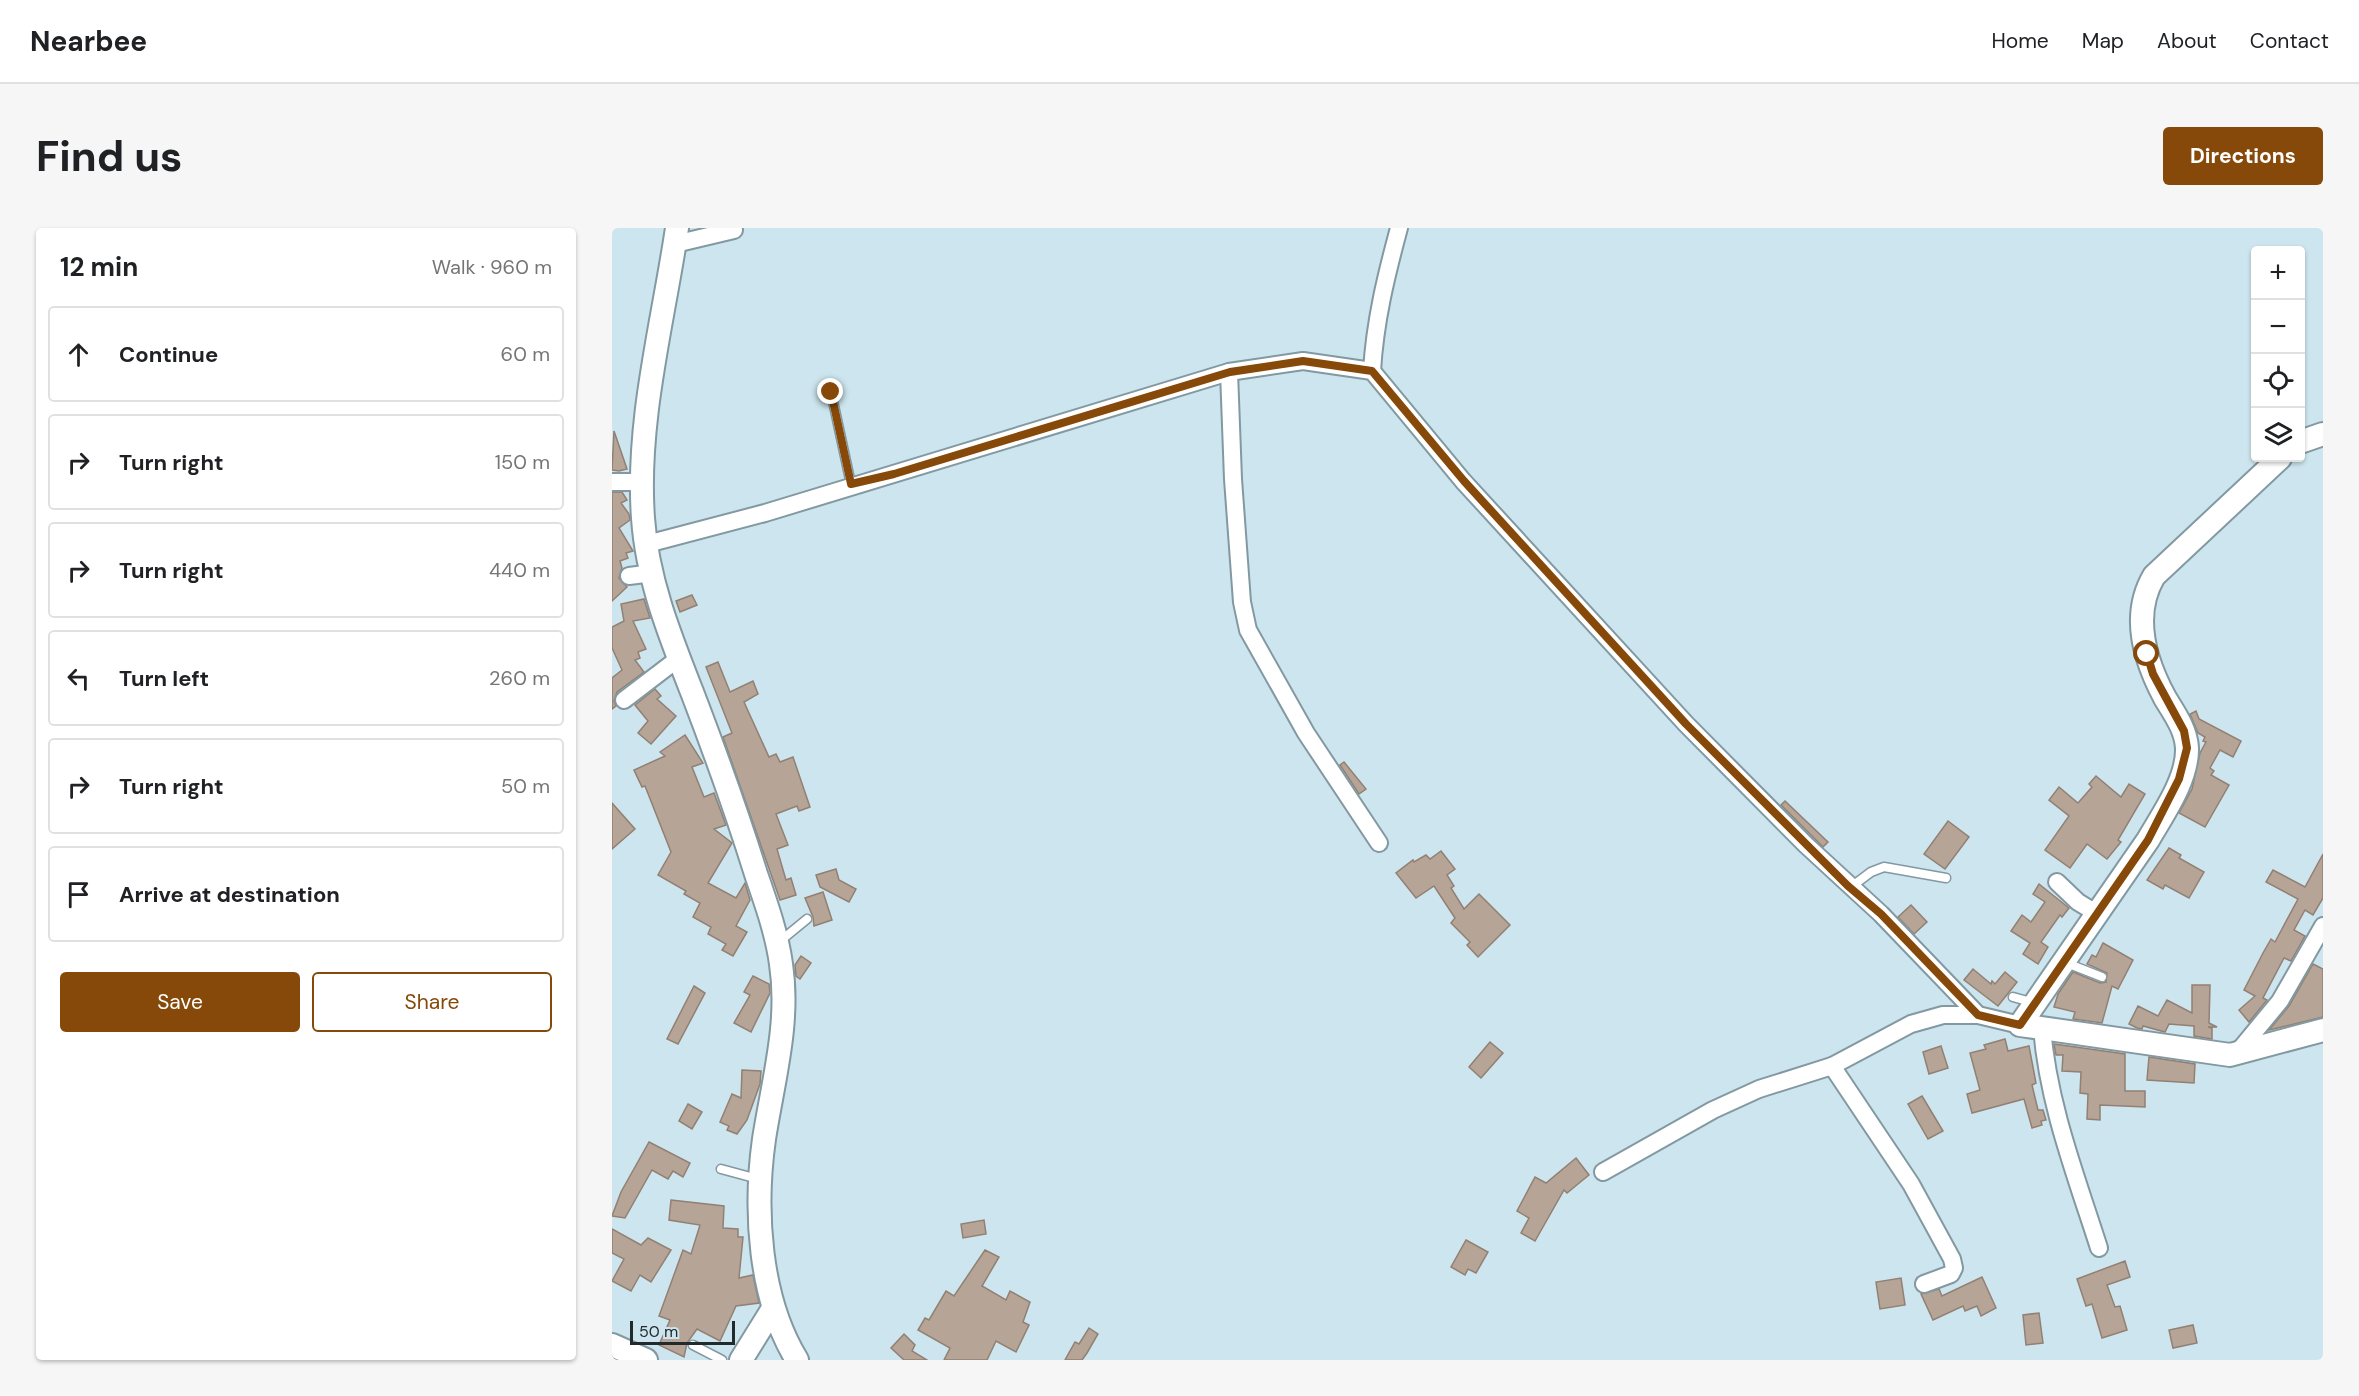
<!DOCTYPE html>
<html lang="en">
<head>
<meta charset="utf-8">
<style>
  :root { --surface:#fff; --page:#f6f6f6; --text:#202124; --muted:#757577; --line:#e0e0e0; --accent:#864909 }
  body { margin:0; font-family:"DM Sans",sans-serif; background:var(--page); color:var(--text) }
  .controls { position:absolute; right:18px; top:18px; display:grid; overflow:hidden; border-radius:6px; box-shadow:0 2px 4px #0004 }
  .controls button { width:54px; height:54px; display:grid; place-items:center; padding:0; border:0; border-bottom:2px solid var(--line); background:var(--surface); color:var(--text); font:30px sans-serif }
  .scale { position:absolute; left:18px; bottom:15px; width:105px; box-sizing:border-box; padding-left:6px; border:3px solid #212b2e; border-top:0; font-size:16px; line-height:21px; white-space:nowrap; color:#212b2e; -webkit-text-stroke:4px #cde5ee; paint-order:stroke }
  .stop { position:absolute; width:18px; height:18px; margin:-14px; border:4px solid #864909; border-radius:50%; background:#fff }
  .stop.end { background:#864909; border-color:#fff; box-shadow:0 2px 6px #0008 }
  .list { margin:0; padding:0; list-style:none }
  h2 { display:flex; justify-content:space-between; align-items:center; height:78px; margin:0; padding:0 24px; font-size:26px }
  h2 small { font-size:20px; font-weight:400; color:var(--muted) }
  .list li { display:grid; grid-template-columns:39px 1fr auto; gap:18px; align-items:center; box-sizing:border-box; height:96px; margin:0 12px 12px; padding:0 12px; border:2px solid var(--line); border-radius:6px }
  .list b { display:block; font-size:22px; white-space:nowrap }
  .list em { font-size:20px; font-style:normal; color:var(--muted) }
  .actions { display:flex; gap:12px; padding:18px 24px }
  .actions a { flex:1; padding:14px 0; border:2px solid var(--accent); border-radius:6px; text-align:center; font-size:21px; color:var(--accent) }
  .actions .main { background:var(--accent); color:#fff }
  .icon { flex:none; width:33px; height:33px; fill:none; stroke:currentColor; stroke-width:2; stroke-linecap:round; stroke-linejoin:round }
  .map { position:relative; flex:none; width:1711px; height:1132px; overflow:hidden; border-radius:6px }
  header { display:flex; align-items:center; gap:36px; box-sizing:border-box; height:84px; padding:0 30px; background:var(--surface); border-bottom:2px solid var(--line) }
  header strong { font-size:28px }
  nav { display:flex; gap:33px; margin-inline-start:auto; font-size:21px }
  .intro { display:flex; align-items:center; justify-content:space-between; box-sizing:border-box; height:144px; padding:0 36px }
  h1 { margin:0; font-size:42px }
  .button { padding:15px 27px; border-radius:6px; background:var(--accent); color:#fff; font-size:21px; font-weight:700 }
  main { display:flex; gap:36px; padding:0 36px }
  aside { flex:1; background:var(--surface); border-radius:6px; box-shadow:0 2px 4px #0004 }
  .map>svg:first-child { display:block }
  .building { fill:#b6a497; stroke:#918073; stroke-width:1.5 }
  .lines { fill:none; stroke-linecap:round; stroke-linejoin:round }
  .lane-casing { stroke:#8399a2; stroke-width:11 }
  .street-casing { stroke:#8399a2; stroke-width:20 }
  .secondary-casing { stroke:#8399a2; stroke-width:26 }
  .lane { stroke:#fff; stroke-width:8 }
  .street { stroke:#fff; stroke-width:16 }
  .secondary { stroke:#fff; stroke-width:22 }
  .route { stroke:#864909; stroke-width:8 }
</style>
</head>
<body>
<header>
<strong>Nearbee</strong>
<nav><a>Home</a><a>Map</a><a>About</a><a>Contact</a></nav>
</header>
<div class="intro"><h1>Find us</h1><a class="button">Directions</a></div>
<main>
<aside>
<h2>12 min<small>Walk · 960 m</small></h2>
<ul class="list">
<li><svg class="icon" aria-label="ahead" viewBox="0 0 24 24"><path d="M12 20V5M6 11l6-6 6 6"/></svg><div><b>Continue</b></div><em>60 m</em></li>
<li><svg class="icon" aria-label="right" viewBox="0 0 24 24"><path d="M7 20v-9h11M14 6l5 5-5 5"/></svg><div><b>Turn right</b></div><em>150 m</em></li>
<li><svg class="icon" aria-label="right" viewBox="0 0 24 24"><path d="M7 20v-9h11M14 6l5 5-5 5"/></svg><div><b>Turn right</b></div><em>440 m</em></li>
<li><svg class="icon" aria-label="left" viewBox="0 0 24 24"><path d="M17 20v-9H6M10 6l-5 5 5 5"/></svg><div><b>Turn left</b></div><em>260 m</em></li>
<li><svg class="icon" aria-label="right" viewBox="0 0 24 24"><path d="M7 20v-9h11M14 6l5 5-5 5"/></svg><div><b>Turn right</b></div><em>50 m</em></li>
<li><svg class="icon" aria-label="arrive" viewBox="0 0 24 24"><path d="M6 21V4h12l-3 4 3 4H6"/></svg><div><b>Arrive at destination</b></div></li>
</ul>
<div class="actions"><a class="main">Save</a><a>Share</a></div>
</aside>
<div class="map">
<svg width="1711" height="1132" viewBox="0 0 1711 1132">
  <rect width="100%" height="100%" fill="#cde5ee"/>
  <g class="building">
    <polygon points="2,203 15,241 7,243 0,242"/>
    <polygon points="0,264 10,264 15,272 9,275 17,286 18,292 7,300 21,323 14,325 16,330 8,333 10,340 7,350 15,359 0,373"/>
    <polygon points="80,367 85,377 68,384 64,373"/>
    <polygon points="32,371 38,390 21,393 34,421 26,424 28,430 23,432 32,444 5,464 2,473 4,478 0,481 0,450 10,442 0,420 0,399 12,393 9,376"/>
    <polygon points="106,434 118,464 141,453 146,466 132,474 157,529 164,526 168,534 181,529 198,579 187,583 185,578 164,586 176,617 165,621 174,652 179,650 184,667 168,672 111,509 120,505 94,439"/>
    <polygon points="43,461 49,468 45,471 64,488 39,516 26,505 36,493 23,477"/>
    <polygon points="1584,483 1587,491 1629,513 1621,529 1608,522 1598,540 1602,543 1599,547 1617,557 1593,599 1567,585 1580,561 1588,525 1594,514 1591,513 1593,509 1586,505 1578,486"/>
    <polygon points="73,507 91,535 80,539 92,569 102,565 114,597 102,601 120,615 96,655 124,670 133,655 138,672 124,698 135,704 121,728 110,722 114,716 96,706 99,699 81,689 88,675 72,666 74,663 46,647 59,624 33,558 30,559 22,542 53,528 48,524"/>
    <polygon points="732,534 754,561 747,566 728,537"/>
    <polygon points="1484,548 1509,569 1517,556 1533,566 1506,612 1509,614 1495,631 1475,616 1458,640 1433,622 1457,588 1437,572 1447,559 1466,575 1480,559 1477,556"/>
    <polygon points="1173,573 1216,614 1211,619 1169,577"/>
    <polygon points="0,575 23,601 0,621"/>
    <polygon points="1336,593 1357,609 1333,641 1312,626"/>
    <polygon points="1557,620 1569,627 1567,630 1592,644 1577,670 1553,657 1551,661 1535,652"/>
    <polygon points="829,623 843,641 835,647 842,658 839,660 852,681 867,666 898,697 866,729 855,717 858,714 839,695 843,690 822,658 804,670 784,645 801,632 802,634 814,627 818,631"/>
    <polygon points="1711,626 1711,670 1701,687 1693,682 1682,702 1693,708 1679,733 1672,730 1651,770 1655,772 1637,794 1627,782 1643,768 1632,762 1651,725 1659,711 1663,714 1686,671 1654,654 1661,642 1693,659"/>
    <polygon points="224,641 227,652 244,661 237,674 208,659 204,647"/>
    <polygon points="1427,656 1457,680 1450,689 1448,687 1429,714 1436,719 1426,736 1411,726 1418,715 1399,703 1410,687 1419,694 1433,674 1421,666"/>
    <polygon points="211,664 220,692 202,698 201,689 193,670"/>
    <polygon points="1299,677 1315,694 1302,706 1286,689"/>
    <polygon points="1491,715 1521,732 1506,761 1500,758 1490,795 1461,791 1463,784 1442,779 1446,766 1461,744 1488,755 1494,754 1495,745 1475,736 1480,727 1484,729"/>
    <polygon points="189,728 199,735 188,751 184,748 183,737"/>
    <polygon points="1701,736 1711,741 1711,789 1657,802 1677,778"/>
    <polygon points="1361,741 1379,756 1380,753 1383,756 1393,744 1405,754 1386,778 1352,752"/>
    <polygon points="141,748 157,756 158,765 139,804 122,795 138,767 132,764"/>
    <polygon points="1580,757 1598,757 1597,795 1605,799 1596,799 1600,800 1600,811 1582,808 1582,798 1557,796 1553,804 1531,798 1530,801 1525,800 1517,796 1526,778 1546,788 1555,772 1580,785"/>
    <polygon points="82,758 93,765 66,816 55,811"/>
    <polygon points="1393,811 1396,823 1417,818 1424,855 1420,857 1426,882 1431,882 1434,892 1429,893 1430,897 1420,900 1412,871 1360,885 1355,866 1368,862 1358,825 1374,821 1372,817"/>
    <polygon points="878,814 891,825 869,850 857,839"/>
    <polygon points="1442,816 1513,826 1513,863 1533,863 1533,879 1488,877 1488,892 1475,891 1476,866 1468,865 1469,844 1450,843 1451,827 1444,827"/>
    <polygon points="1329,818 1336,840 1317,846 1311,824"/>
    <polygon points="1537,829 1583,836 1582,855 1535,852"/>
    <polygon points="130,842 149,843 148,856 135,892 125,906 115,902 117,898 108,894 120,866 129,870"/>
    <polygon points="1310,868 1331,903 1316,911 1296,876"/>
    <polygon points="76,876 90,884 80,901 67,893"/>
    <polygon points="37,914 78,935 71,949 61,943 56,951 40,942 13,990 0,988 9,964"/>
    <polygon points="964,930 977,947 955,965 952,962 923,1013 909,1005 917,990 905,983 923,949 934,955"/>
    <polygon points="59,972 112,978 111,1000 126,1001 126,1009 131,1009 127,1050 141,1047 147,1075 124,1078 108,1113 85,1101 75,1115 72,1129 47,1117 58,1092 47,1088 71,1022 79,1026 88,997 57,992"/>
    <polygon points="372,992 374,1006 351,1010 349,996"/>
    <polygon points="0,1001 29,1017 36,1010 59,1022 39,1054 28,1047 19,1063 0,1053 12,1031 0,1025"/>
    <polygon points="854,1012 876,1024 864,1045 856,1041 853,1047 839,1039"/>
    <polygon points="373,1022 387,1029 370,1058 394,1072 398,1063 418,1074 411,1094 417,1097 404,1124 384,1113 375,1132 332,1132 338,1120 306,1102 313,1090 317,1092 334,1063 342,1068"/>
    <polygon points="1513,1033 1518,1049 1495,1057 1503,1079 1508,1078 1515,1102 1490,1110 1480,1076 1474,1078 1465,1051"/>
    <polygon points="1370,1049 1384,1080 1369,1088 1365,1078 1353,1083 1351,1078 1321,1092 1309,1066 1327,1061 1330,1068"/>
    <polygon points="1289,1050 1293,1077 1268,1081 1264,1054"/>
    <polygon points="1427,1085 1431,1115 1414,1117 1411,1087"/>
    <polygon points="1581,1097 1585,1115 1561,1120 1557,1102"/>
    <polygon points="477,1100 486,1106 475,1125 470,1132 453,1132 463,1114 467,1116"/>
    <polygon points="292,1106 303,1117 300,1123 315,1132 292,1132 279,1120"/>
  </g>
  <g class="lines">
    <g class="lane-casing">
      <g id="lane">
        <polyline points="219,164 239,256"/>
        <polyline points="1239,659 1259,644 1272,639 1334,650"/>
        <polyline points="167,714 195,691"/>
        <polyline points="1452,734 1490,749"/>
        <polyline points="1401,769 1422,775"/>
        <polyline points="109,941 146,951"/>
        <polyline points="81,1117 110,1132"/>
      </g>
    </g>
    <g class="street-casing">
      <g id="street">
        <polyline points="63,16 122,2"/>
        <path d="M 760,143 C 763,93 774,48 787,0"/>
        <polyline points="617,144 621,251 630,374 636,402 694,505 767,615"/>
        <polyline points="0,254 31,254"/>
        <polyline points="35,316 153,285 617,144 691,133 760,143 851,253 1074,496 1194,617 1269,686 1366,787 1408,797"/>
        <polyline points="17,348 41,345"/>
        <polyline points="12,472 67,430"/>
        <polyline points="1445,654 1466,674 1484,685"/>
        <path d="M 1430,800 C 1436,876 1464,948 1487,1020"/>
        <polyline points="1625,825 1668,773 1711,698"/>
        <polyline points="1220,838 1299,956 1340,1031 1342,1040 1339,1046 1312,1056"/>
        <polyline points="991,944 1101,882 1147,861 1220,838 1299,796 1331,787 1366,787"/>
      </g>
    </g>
    <g class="secondary-casing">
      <g id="secondary">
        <path d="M 65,0 C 51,95 24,193 31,290 C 35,351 58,408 80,464 C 103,524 125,585 144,646 C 154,675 165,706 169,736 C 178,795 161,853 152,911 C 142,982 147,1070 185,1132"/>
        <polyline points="1688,214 1711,206"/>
        <path d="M 1668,230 L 1542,348 C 1519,387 1533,433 1553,470 C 1562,485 1574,501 1575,520 C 1576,551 1551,586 1536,612 L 1408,797 L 1618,827 L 1711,802"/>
        <polyline points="0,1117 34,1132"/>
        <polyline points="129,1132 160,1082"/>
      </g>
    </g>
    <use href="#lane" class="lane"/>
    <use href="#street" class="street"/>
    <use href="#secondary" class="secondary"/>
  </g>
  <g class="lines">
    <polyline class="route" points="219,164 239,256 282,246 618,144 691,133 760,143 852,253 1074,496 1236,658 1269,686 1366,787 1408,797 1536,612 1567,551 1575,520 1572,503 1541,446 1535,426"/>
  </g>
</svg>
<div class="controls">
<button>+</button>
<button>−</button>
<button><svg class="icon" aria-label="locate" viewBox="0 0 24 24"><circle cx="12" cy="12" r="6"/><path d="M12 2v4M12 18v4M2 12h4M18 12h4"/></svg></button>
<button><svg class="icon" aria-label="layers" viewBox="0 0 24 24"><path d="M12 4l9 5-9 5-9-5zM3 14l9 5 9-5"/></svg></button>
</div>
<div class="scale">50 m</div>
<div class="stop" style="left:1535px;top:426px"></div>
<div class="stop end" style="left:219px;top:164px"></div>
</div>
</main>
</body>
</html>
